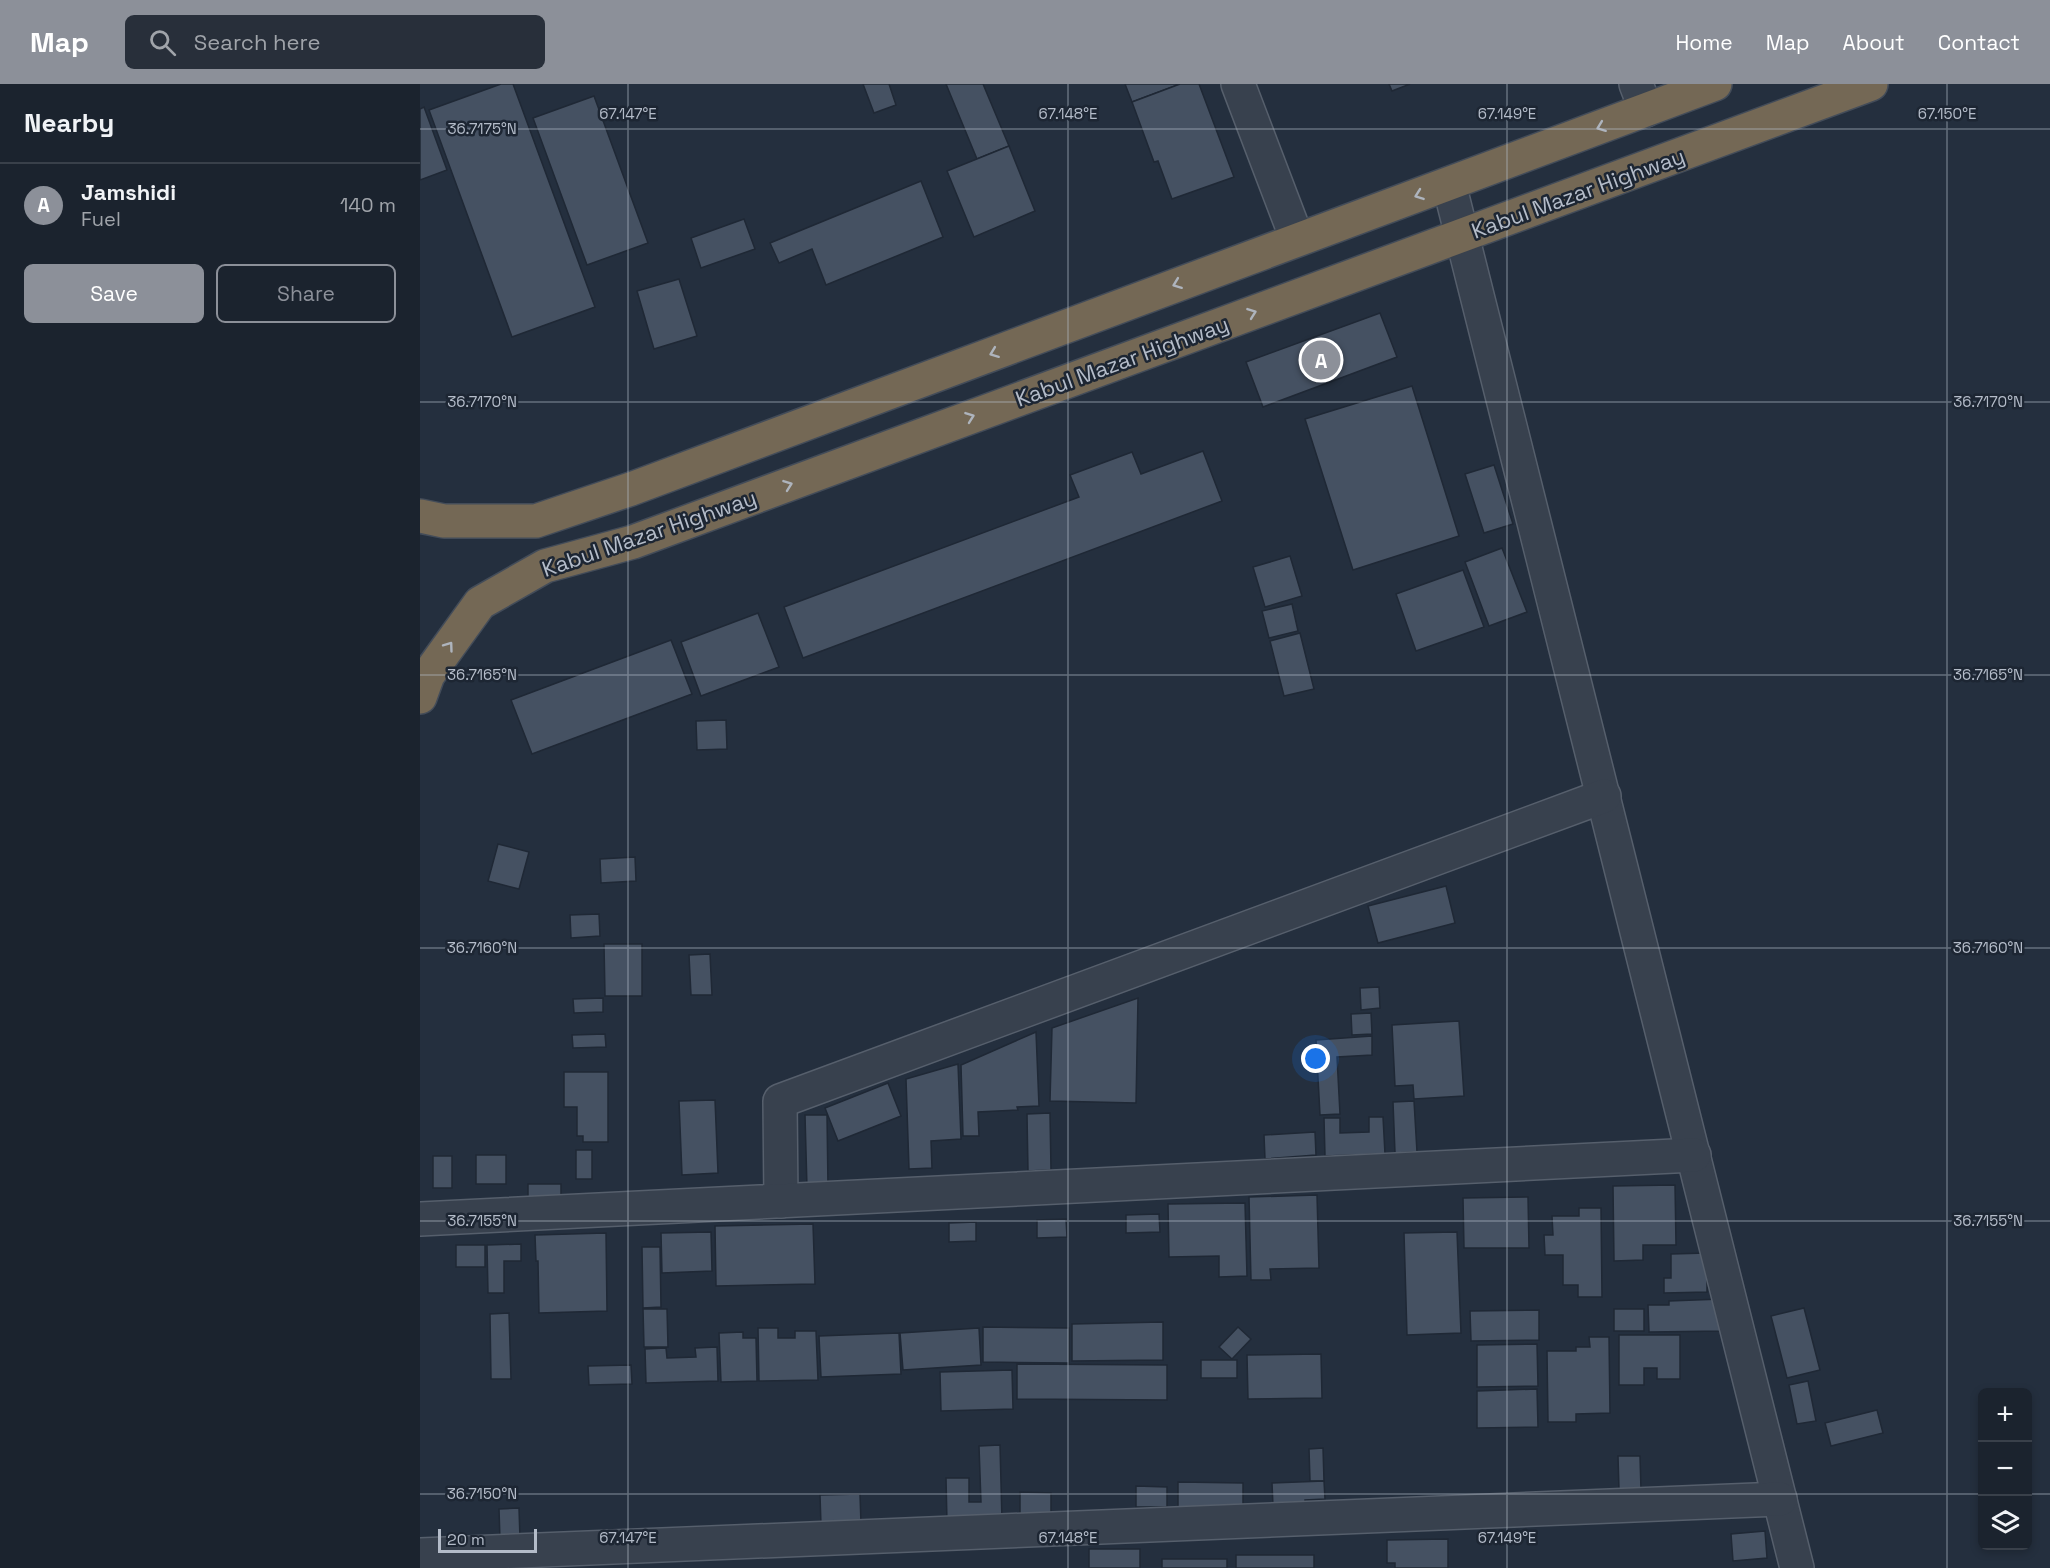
<!DOCTYPE html>
<html lang="en">
<head>
<meta charset="utf-8">
<style>
  :root { --surface:#1b232e; --page:#282f3a; --text:#f1f3f6; --muted:#a0a4aa; --line:#39404a; --accent:#8c9099 }
  body { margin:0; font-family:"Space Grotesk",sans-serif; background:var(--page); color:var(--text) }
  .controls { position:absolute; right:18px; bottom:18px; display:grid; overflow:hidden; border-radius:9px; box-shadow:0 3px 9px #0003 }
  .controls button { width:54px; height:54px; display:grid; place-items:center; padding:0; border:0; border-bottom:2px solid var(--line); background:var(--surface); color:var(--text); font:30px sans-serif }
  .scale { position:absolute; left:18px; bottom:15px; width:99px; box-sizing:border-box; padding-left:6px; border:3px solid #b4bcc9; border-top:0; font-size:16px; line-height:21px; white-space:nowrap; color:#b4bcc9; -webkit-text-stroke:4px #1d2633; paint-order:stroke }
  .you { position:absolute; left:896px; top:975px; width:21px; height:21px; margin:-15px; border:4px solid #fff; border-radius:50%; background:#1a73e8; box-shadow:0 0 0 9px #1a73e833 }
  .badge { display:grid; place-items:center; width:39px; height:39px; border-radius:50%; background:var(--accent); color:#fff; font-size:20px; font-weight:700 }
  .pin { position:absolute; translate:-50% -50%; border:3px solid #fff; box-shadow:0 2px 6px #0006 }
  .list { margin:0; padding:0; list-style:none }
  h2 { display:flex; justify-content:space-between; align-items:center; height:78px; margin:0; padding:0 24px; font-size:26px }
  h2 small { font-size:20px; font-weight:400; color:var(--muted) }
  .list li { display:grid; grid-template-columns:39px 1fr auto; gap:18px; align-items:center; box-sizing:border-box; height:84px; padding:0 24px; border-top:2px solid var(--line) }
  .list b { display:block; font-size:22px; white-space:nowrap }
  .list p { margin:0; font-size:20px; white-space:nowrap; color:var(--muted) }
  .list em { font-size:20px; font-style:normal; color:var(--muted) }
  .actions { display:flex; gap:12px; padding:18px 24px }
  .actions a { flex:1; padding:14px 0; border:2px solid var(--accent); border-radius:9px; text-align:center; font-size:21px; color:var(--accent) }
  .actions .main { background:var(--accent); color:#fff }
  .icon { flex:none; width:33px; height:33px; fill:none; stroke:currentColor; stroke-width:2; stroke-linecap:round; stroke-linejoin:round }
  .map { position:relative; flex:none; width:1630px; height:1484px; overflow:hidden }
  header { display:flex; align-items:center; gap:36px; box-sizing:border-box; height:84px; padding:0 30px; background:var(--accent); color:#fff }
  header strong { font-size:28px }
  nav { display:flex; gap:33px; margin-inline-start:auto; font-size:21px }
  .search { width:420px; height:54px; background:var(--page); display:flex; align-items:center; gap:15px; box-sizing:border-box; padding:0 21px; border-radius:9px; color:var(--muted); font-size:22px }
  main { display:flex }
  aside { flex:1; background:var(--surface) }
  .map>svg:first-child { display:block }
  .building { fill:#455162; stroke:#1f2835; stroke-width:1.5 }
  .lines { fill:none; stroke-linecap:round; stroke-linejoin:round }
  .minor-casing { stroke:#565f6c; stroke-width:36 }
  .highway-casing { stroke:#434c59; stroke-width:36 }
  .minor { stroke:#38414e; stroke-width:33 }
  .highway { stroke:#746855; stroke-width:33 }
  .oneway { stroke:#aeb4bd }
  .ticks { fill:none; stroke:#b4bcc9; stroke-width:1.5; stroke-opacity:0.45 }
  .labels { text-anchor:middle; dominant-baseline:central; stroke-width:5; stroke-linejoin:round; paint-order:stroke }
  .street-label { font-size:22px; fill:#b4bcc9; stroke:#1d2633 }
  .ticks-label { font-size:15px; text-anchor:middle; fill:#b4bcc9; stroke:#1d2633; stroke-width:5; stroke-linejoin:round; paint-order:stroke }
</style>
</head>
<body>
<header>
<strong>Map</strong>
<div class="search"><svg class="icon" aria-label="search" viewBox="0 0 24 24"><circle cx="10" cy="10" r="6"/><path d="M15 15l6 6"/></svg>Search here</div>
<nav><a>Home</a><a>Map</a><a>About</a><a>Contact</a></nav>
</header>
<main>
<aside>
<h2>Nearby<small></small></h2>
<ul class="list">
<li><span class="badge">A</span><div><b>Jamshidi</b><p>Fuel</p></div><em>140 m</em></li>
</ul>
<div class="actions"><a class="main">Save</a><a>Share</a></div>
</aside>
<div class="map">
<svg width="1630" height="1484" viewBox="0 0 1630 1484">
  <rect width="100%" height="100%" fill="#242f3e"/>
  <g class="building">
    <polygon points="81,0 93,0 175,223 92,253 9,26"/>
    <polygon points="443,0 469,0 476,21 454,29"/>
    <polygon points="526,0 563,0 589,62 557,75"/>
    <polygon points="705,0 760,0 712,18"/>
    <polygon points="760,0 779,0 814,93 752,115 738,77 734,78 712,18"/>
    <polygon points="969,0 990,0 972,7"/>
    <polygon points="174,12 228,159 167,181 113,34"/>
    <polygon points="4,23 27,86 0,96 0,25"/>
    <polygon points="589,62 615,127 554,153 527,87"/>
    <polygon points="501,97 523,153 406,201 392,165 359,179 350,159"/>
    <polygon points="324,135 335,165 281,184 271,154"/>
    <polygon points="259,195 277,252 234,265 217,207"/>
    <polygon points="960,229 977,273 843,323 826,278"/>
    <polygon points="992,302 1039,452 933,486 885,335"/>
    <polygon points="783,367 802,417 383,574 364,523 659,413 650,391 712,368 721,390"/>
    <polygon points="1074,381 1093,440 1064,449 1045,390"/>
    <polygon points="1082,464 1107,528 1069,542 1045,478"/>
    <polygon points="870,472 882,512 845,523 833,483"/>
    <polygon points="1043,486 1064,543 996,567 976,510"/>
    <polygon points="872,520 878,547 849,554 842,527"/>
    <polygon points="338,529 359,583 281,612 261,558"/>
    <polygon points="880,549 894,605 864,612 850,557"/>
    <polygon points="251,556 272,610 112,670 91,616"/>
    <polygon points="306,636 307,665 277,666 276,637"/>
    <polygon points="78,760 109,768 99,805 68,797"/>
    <polygon points="215,773 216,797 181,799 180,775"/>
    <polygon points="1026,802 1035,839 958,859 948,822"/>
    <polygon points="179,830 180,852 151,854 150,831"/>
    <polygon points="184,860 222,860 222,912 185,912"/>
    <polygon points="290,870 292,911 271,911 269,871"/>
    <polygon points="959,903 960,924 941,926 940,904"/>
    <polygon points="183,914 183,928 154,929 153,915"/>
    <polygon points="718,914 716,1019 630,1017 632,944"/>
    <polygon points="951,929 952,950 932,951 931,930"/>
    <polygon points="1039,937 1044,1012 994,1015 993,1001 975,1002 972,941"/>
    <polygon points="616,948 619,1022 597,1023 598,1026 558,1028 559,1052 543,1052 541,981"/>
    <polygon points="185,950 186,963 153,964 152,951"/>
    <polygon points="952,952 952,971 917,973 920,1030 900,1031 896,956"/>
    <polygon points="538,980 541,1055 511,1057 512,1084 489,1085 486,995"/>
    <polygon points="144,988 188,988 188,1058 163,1058 163,1052 157,1052 157,1023 144,1023"/>
    <polygon points="468,999 481,1032 418,1057 405,1024"/>
    <polygon points="295,1016 298,1089 262,1091 259,1017"/>
    <polygon points="994,1017 997,1068 975,1069 973,1018"/>
    <polygon points="630,1029 631,1086 608,1087 607,1030"/>
    <polygon points="385,1031 407,1031 408,1103 387,1104"/>
    <polygon points="949,1033 963,1033 965,1070 905,1072 904,1034 920,1034 920,1049 949,1048"/>
    <polygon points="895,1048 896,1071 845,1075 844,1051"/>
    <rect x="156" y="1066" width="16" height="29"/>
    <rect x="56" y="1071" width="30" height="29"/>
    <rect x="13" y="1072" width="19" height="32"/>
    <rect x="108" y="1100" width="33" height="15"/>
    <polygon points="1255,1101 1256,1161 1223,1161 1223,1176 1194,1177 1193,1102"/>
    <polygon points="897,1111 899,1184 850,1185 851,1196 831,1196 829,1113"/>
    <polygon points="1108,1113 1109,1164 1044,1164 1043,1114"/>
    <polygon points="825,1119 827,1192 799,1193 799,1172 749,1173 748,1120"/>
    <polygon points="1159,1124 1181,1124 1182,1213 1158,1213 1158,1201 1143,1201 1143,1171 1125,1171 1124,1151 1133,1151 1132,1132 1159,1132"/>
    <polygon points="739,1130 740,1148 706,1149 706,1131"/>
    <polygon points="646,1135 647,1153 617,1154 617,1136"/>
    <polygon points="556,1138 556,1157 529,1158 529,1139"/>
    <polygon points="393,1140 395,1200 296,1202 295,1142"/>
    <polygon points="291,1148 292,1187 242,1189 241,1149"/>
    <polygon points="1037,1148 1041,1249 987,1251 984,1149"/>
    <polygon points="186,1149 187,1227 119,1229 118,1177 116,1177 115,1151"/>
    <polygon points="101,1160 101,1177 84,1177 84,1209 68,1209 67,1161"/>
    <rect x="36" y="1161" width="29" height="22"/>
    <polygon points="222,1163 240,1163 241,1223 223,1224"/>
    <polygon points="1287,1169 1287,1208 1244,1209 1244,1194 1251,1194 1251,1170"/>
    <polygon points="1302,1215 1303,1247 1229,1248 1228,1221 1249,1221 1249,1217"/>
    <polygon points="1384,1224 1400,1286 1367,1294 1351,1232"/>
    <polygon points="223,1225 247,1225 248,1263 224,1263"/>
    <rect x="1194" y="1225" width="30" height="22"/>
    <polygon points="1119,1226 1119,1256 1051,1257 1050,1227"/>
    <polygon points="89,1229 91,1295 71,1295 70,1230"/>
    <polygon points="743,1238 743,1276 652,1277 652,1240"/>
    <polygon points="563,1243 649,1244 649,1279 563,1278"/>
    <polygon points="818,1243 831,1255 812,1275 799,1263"/>
    <polygon points="338,1244 358,1244 358,1254 375,1254 375,1247 396,1247 398,1296 339,1297"/>
    <polygon points="559,1244 561,1281 483,1286 480,1249"/>
    <polygon points="323,1248 323,1254 336,1254 337,1297 301,1298 299,1249"/>
    <polygon points="479,1249 481,1290 401,1293 399,1252"/>
    <polygon points="1199,1251 1260,1251 1260,1295 1237,1295 1237,1284 1224,1284 1224,1301 1199,1301"/>
    <polygon points="1169,1253 1189,1253 1190,1329 1156,1330 1156,1338 1128,1338 1127,1267 1156,1267 1156,1263 1170,1263"/>
    <polygon points="1117,1260 1118,1302 1057,1303 1057,1261"/>
    <polygon points="297,1263 298,1297 226,1299 225,1265 246,1264 247,1274 276,1273 275,1264"/>
    <polygon points="901,1270 902,1314 828,1315 827,1271"/>
    <rect x="781" y="1276" width="36" height="18"/>
    <polygon points="597,1280 747,1281 747,1316 597,1315"/>
    <polygon points="211,1281 212,1300 169,1301 168,1282"/>
    <polygon points="592,1286 593,1325 521,1327 520,1288"/>
    <polygon points="1388,1297 1396,1337 1377,1340 1369,1301"/>
    <polygon points="1117,1305 1118,1343 1057,1344 1057,1307"/>
    <polygon points="1457,1326 1463,1349 1411,1362 1405,1339"/>
    <polygon points="580,1361 582,1437 527,1439 526,1394 549,1394 549,1418 561,1418 559,1362"/>
    <polygon points="903,1364 904,1397 890,1397 889,1365"/>
    <polygon points="1198,1372 1220,1372 1221,1406 1199,1406"/>
    <polygon points="904,1397 905,1415 885,1416 885,1421 853,1422 852,1399"/>
    <polygon points="758,1398 823,1399 823,1426 758,1426"/>
    <polygon points="716,1402 747,1403 747,1423 716,1423"/>
    <polygon points="600,1408 631,1409 631,1430 600,1430"/>
    <polygon points="440,1410 441,1440 401,1441 400,1411"/>
    <polygon points="99,1424 100,1455 80,1456 79,1425"/>
    <polygon points="1345,1447 1347,1474 1313,1477 1311,1450"/>
    <polygon points="1028,1455 1028,1484 975,1484 975,1479 967,1479 967,1456"/>
    <rect x="669" y="1465" width="51" height="19"/>
    <rect x="816" y="1471" width="78" height="13"/>
    <rect x="742" y="1475" width="65" height="9"/>
  </g>
  <g class="lines">
    <g class="minor-casing">
      <g id="minor">
        <polyline points="818,0 877,155"/>
        <polyline points="1216,0 1226,26"/>
        <polyline points="1029,100 1377,1484"/>
        <polyline points="361,1117 360,1017 1184,712"/>
        <polyline points="0,1135 1274,1071"/>
        <polyline points="0,1471 1360,1415"/>
      </g>
    </g>
    <g class="highway-casing">
      <g id="highway">
        <polyline points="0,432 24,437 116,437 211,405 1295,0"/>
        <polyline points="0,613 8,591 60,519 125,482 213,458 1451,0"/>
      </g>
    </g>
    <use href="#minor" class="minor"/>
    <use href="#highway" class="highway"/>
  </g>
  <defs><path id="oneway-chevron" d="M-2-3.5L2.5 0L-2 3.5" fill="none" stroke-width="1.6" stroke-linecap="round" stroke-linejoin="round" transform="scale(1.5)"/></defs>
  <g class="oneway">
    <use href="#oneway-chevron" transform="translate(1181 43) rotate(159)"/>
    <use href="#oneway-chevron" transform="translate(999 111) rotate(160)"/>
    <use href="#oneway-chevron" transform="translate(757 200) rotate(159)"/>
    <use href="#oneway-chevron" transform="translate(832 229) rotate(-20)"/>
    <use href="#oneway-chevron" transform="translate(574 269) rotate(159)"/>
    <use href="#oneway-chevron" transform="translate(550 333) rotate(-20)"/>
    <use href="#oneway-chevron" transform="translate(368 401) rotate(-20)"/>
    <use href="#oneway-chevron" transform="translate(29 562) rotate(-54)"/>
  </g>
  <path class="ticks" d="M 208,0 L 208,1484M 648,0 L 648,1484M 1087,0 L 1087,1484M 1527,0 L 1527,1484M 0,45 L 1630,45M 0,318 L 1630,318M 0,591 L 1630,591M 0,864 L 1630,864M 0,1137 L 1630,1137M 0,1410 L 1562,1410M 1608,1410 L 1630,1410"/>
  <g class="labels">
    <g class="street-label">
      <text transform="translate(1158 109) rotate(-20)">Kabul Mazar Highway</text>
      <text transform="translate(702 277) rotate(-20)">Kabul Mazar Highway</text>
      <text transform="translate(229 449) rotate(-19)">Kabul Mazar Highway</text>
    </g>
  </g>
  <g class="ticks-label">
    <text x="208" y="35">67.147°E</text>
    <text x="648" y="35">67.148°E</text>
    <text x="1087" y="35">67.149°E</text>
    <text x="1527" y="35">67.150°E</text>
    <text x="62" y="50">36.7175°N</text>
    <text x="62" y="323">36.7170°N</text>
    <text x="1568" y="323">36.7170°N</text>
    <text x="62" y="596">36.7165°N</text>
    <text x="1568" y="596">36.7165°N</text>
    <text x="62" y="869">36.7160°N</text>
    <text x="1568" y="869">36.7160°N</text>
    <text x="62" y="1142">36.7155°N</text>
    <text x="1568" y="1142">36.7155°N</text>
    <text x="62" y="1415">36.7150°N</text>
    <text x="208" y="1459">67.147°E</text>
    <text x="648" y="1459">67.148°E</text>
    <text x="1087" y="1459">67.149°E</text>
  </g>
</svg>
<div class="controls">
<button>+</button>
<button>−</button>
<button><svg class="icon" aria-label="layers" viewBox="0 0 24 24"><path d="M12 4l9 5-9 5-9-5zM3 14l9 5 9-5"/></svg></button>
</div>
<div class="scale">20 m</div>
<div class="you"></div>
<div class="pin badge" style="left:901px;top:276px">A</div>
</div>
</main>
</body>
</html>
